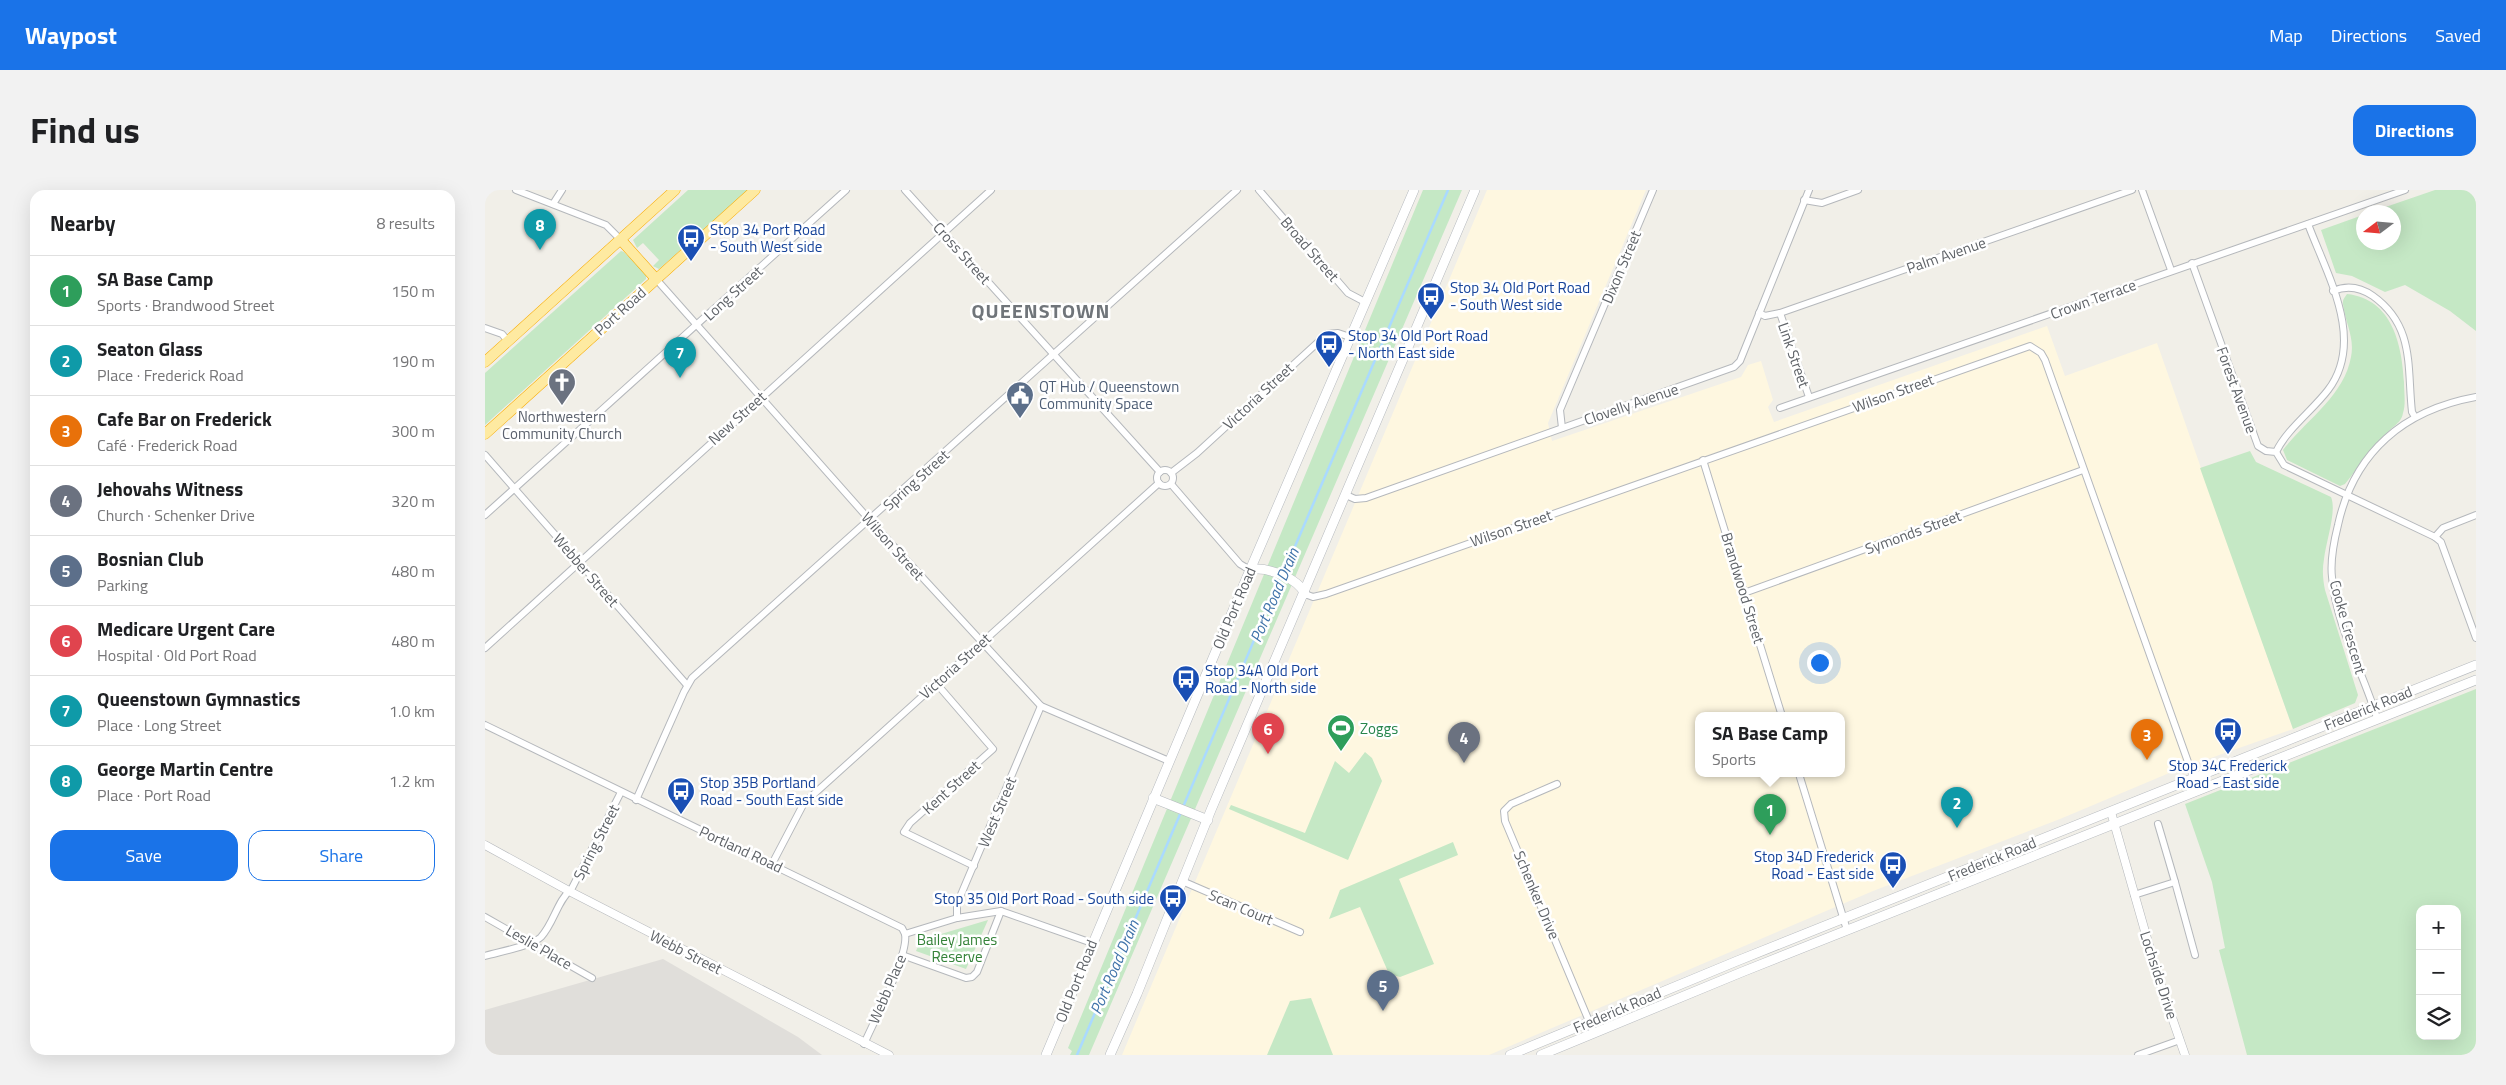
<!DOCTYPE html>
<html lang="en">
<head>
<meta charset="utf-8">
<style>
  :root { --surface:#fff; --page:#f2f2f2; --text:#202124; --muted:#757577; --line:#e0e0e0; --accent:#1a73e8 }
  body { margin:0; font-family:"Titillium Web",sans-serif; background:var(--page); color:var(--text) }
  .controls { position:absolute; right:15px; bottom:15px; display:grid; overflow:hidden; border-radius:10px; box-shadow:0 5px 20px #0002 }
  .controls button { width:45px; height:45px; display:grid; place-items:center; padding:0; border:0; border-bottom:1px solid var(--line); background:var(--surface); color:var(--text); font:25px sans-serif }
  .compass { position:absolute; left:1871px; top:15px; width:45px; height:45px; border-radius:50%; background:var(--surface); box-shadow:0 5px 20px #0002; rotate:254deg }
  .you { position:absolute; left:1334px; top:472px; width:18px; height:18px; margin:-12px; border:4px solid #fff; border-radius:50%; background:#1a73e8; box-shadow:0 0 0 8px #1a73e833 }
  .badge { display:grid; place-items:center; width:32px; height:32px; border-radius:50%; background:var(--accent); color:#fff; font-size:16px; font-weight:700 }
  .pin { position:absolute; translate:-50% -41px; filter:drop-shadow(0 1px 2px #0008) }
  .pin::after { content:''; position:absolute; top:26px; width:18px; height:15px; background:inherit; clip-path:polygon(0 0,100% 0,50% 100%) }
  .popup { position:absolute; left:1210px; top:522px; width:150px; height:65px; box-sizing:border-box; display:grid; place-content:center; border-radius:10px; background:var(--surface); filter:drop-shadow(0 1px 4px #0005); font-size:16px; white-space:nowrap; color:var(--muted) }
  .popup b { font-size:19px; color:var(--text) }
  .popup::after { content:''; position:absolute; left:50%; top:100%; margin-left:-10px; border:10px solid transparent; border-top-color:var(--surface) }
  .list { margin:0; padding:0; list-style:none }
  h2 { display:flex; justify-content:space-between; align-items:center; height:65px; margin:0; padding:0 20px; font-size:21px }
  h2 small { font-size:16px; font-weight:400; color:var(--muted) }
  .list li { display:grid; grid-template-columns:32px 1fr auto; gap:15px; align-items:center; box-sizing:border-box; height:70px; padding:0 20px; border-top:1px solid var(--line) }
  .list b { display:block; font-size:19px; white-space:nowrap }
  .list p { margin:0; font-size:16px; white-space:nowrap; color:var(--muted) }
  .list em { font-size:16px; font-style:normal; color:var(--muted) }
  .actions { display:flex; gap:10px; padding:15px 20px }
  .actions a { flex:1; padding:11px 0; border:1px solid var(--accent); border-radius:15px; text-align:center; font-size:18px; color:var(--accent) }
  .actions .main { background:var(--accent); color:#fff }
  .icon { flex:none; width:28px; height:28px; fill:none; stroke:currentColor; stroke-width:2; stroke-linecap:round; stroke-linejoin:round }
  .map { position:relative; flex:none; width:1991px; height:865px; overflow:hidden; border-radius:15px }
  header { display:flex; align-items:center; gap:30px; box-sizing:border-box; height:70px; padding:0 25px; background:var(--accent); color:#fff }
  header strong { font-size:24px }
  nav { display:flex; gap:28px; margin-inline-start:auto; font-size:18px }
  .intro { display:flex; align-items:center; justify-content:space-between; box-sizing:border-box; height:120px; padding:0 30px }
  h1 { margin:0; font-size:35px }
  .button { padding:12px 22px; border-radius:15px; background:var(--accent); color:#fff; font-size:18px; font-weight:700 }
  main { display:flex; gap:30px; padding:0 30px }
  aside { flex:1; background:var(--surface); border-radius:15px; box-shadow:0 5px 20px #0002 }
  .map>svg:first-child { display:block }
  .commercial { fill:#fef7e0; fill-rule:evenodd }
  .industrial { fill:#e0deda }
  .green { fill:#c5e8c5; fill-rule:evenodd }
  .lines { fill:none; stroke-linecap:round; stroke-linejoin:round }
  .stream { stroke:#aadaff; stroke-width:2.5 }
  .minor-casing { stroke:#b5b8bc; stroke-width:8 }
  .tertiary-casing { stroke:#b5b8bc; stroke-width:9 }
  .secondary-casing { stroke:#b6babf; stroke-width:10 }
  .trunk-casing { stroke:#f9ab00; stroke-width:11 }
  .minor { stroke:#fff; stroke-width:6 }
  .tertiary { stroke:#fff; stroke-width:8 }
  .secondary { stroke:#fff; stroke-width:9 }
  .trunk { stroke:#feeaa1; stroke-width:10 }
  .labels { text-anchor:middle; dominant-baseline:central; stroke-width:5; stroke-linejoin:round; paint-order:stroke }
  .transit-label { font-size:15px; fill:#164399; stroke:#fff; text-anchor:start }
  .street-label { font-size:15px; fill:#5f6368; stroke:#fff }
  .service-label { font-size:15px; fill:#4e5e75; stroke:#fff; text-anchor:start }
  .worship-label { font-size:15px; fill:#5b616d; stroke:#fff }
  .leisure-label { font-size:15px; fill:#27864d; stroke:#fff; text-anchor:start }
  .park-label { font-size:15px; fill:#348238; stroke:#fff }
  .water-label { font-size:16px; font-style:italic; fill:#4174aa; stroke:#fff }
  .district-label { font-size:20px; font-weight:bold; letter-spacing:1px; fill:#70757a; stroke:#fff }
</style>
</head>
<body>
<header>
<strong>Waypost</strong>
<nav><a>Map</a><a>Directions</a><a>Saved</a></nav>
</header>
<div class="intro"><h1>Find us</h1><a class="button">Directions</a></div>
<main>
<aside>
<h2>Nearby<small>8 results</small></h2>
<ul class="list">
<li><span class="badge" style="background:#2e9e5b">1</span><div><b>SA Base Camp</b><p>Sports · Brandwood Street</p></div><em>150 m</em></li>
<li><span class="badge" style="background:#0f9aa8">2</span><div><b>Seaton Glass</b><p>Place · Frederick Road</p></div><em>190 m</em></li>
<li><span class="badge" style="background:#e8710a">3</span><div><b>Cafe Bar on Frederick</b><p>Café · Frederick Road</p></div><em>300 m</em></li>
<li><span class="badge" style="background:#6b7280">4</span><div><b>Jehovahs Witness</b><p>Church · Schenker Drive</p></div><em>320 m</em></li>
<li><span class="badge" style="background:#5c6f8a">5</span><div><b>Bosnian Club</b><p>Parking</p></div><em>480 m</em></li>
<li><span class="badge" style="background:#e0444e">6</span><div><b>Medicare Urgent Care</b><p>Hospital · Old Port Road</p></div><em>480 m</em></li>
<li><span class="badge" style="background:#0f9aa8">7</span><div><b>Queenstown Gymnastics</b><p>Place · Long Street</p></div><em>1.0 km</em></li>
<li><span class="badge" style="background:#0f9aa8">8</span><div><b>George Martin Centre</b><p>Place · Port Road</p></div><em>1.2 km</em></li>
</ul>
<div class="actions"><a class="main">Save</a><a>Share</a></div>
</aside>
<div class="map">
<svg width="1991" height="865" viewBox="0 0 1991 865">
  <rect width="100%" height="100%" fill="#f1efe8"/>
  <path class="commercial" d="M 1002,0 L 1161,0 L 1063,233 L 1067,251 L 1256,187 L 1263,175 L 1276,171 L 1288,210 L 1283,217 L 1289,232 L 1562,136 L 1580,186 L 1672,153 L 1808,539 L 1689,581 L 1575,629 L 1388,701 L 1004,865 L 637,865 ZM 1214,526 L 1356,526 L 1356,584 L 1214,584 Z"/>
  <polygon class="industrial" points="178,769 313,847 337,865 0,865 0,820"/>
  <g class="green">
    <polygon points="203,0 263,0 174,79 168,76 174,70 158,53 152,58 148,50"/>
    <polygon points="938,0 977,0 604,865 585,865 587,861 583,858"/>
    <polygon points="1950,0 1987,0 1991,11 1991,141 1965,121 1920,95 1900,102 1867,86 1851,83 1836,40 1878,25 1878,52 1908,52 1908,22 1886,22"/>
    <polygon points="136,61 139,62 161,84 161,89 0,235 0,183"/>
    <path d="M 1862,104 C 1908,109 1917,156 1919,192 C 1919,202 1921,214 1918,223 C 1917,230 1912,234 1907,238 C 1885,258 1877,273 1860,294 L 1855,296 L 1802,270 L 1798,260 C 1821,230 1859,206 1866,167 C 1870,148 1860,132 1858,114 C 1857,110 1860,107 1862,104 Z"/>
    <path d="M 1765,261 L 1771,272 L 1846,307 C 1852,321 1841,351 1839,369 C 1837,380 1838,390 1840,400 L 1873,505 L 1870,513 L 1808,539 L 1715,278 Z"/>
    <path d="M 1991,499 L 1991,865 L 1762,865 L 1734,760 L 1740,758 L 1727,692 L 1700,614 ZM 1935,719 L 1972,719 L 1972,846 L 1935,846 Z"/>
    <polygon points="880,562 887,568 897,591 863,670 744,619 746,615 820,643 850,571 864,583"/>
    <polygon points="968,652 973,665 914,689 949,774 915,787 904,784 875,717 844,729 855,700"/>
    <polygon points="503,730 481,779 431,761 436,750"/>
    <polygon points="826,808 848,865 782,865 805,811"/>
  </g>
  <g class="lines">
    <g class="stream">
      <polyline points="799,382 963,0"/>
      <polyline points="698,617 796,387"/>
      <polyline points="592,865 696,622"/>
    </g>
    <g class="minor-casing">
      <g id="minor">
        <polyline points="31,0 121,35 136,50"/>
        <polyline points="420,0 675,282"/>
        <polyline points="774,0 863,103 880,112"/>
        <polyline points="1657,0 1686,80"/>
        <polyline points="1319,10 1337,13 1373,0"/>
        <polyline points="68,14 77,0"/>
        <polyline points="1707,73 1773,256 1781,261 1791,262 1799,275 1950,347 1956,352 1991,448"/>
        <polyline points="171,89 390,336 556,516 684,571"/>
        <path d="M 1848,101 C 1862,95 1875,97 1888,106 C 1930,136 1922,177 1927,222 L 1930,227"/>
        <polyline points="1274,123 1280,126 1295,123 1647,0"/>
        <polyline points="1295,123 1324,207"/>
        <polyline points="0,138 17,144 23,151"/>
        <polyline points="1295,218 1920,0"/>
        <polyline points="1077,238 1075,220 1168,0"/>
        <path d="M 1791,262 C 1802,239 1827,221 1843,200 C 1881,150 1842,85 1823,34"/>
        <polyline points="0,265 202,495"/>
        <polyline points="1218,270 1297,526"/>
        <circle cx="680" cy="288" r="8"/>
        <polyline points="686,283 712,263 842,144 853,143 865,147"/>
        <polyline points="686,294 755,374 765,380"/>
        <polyline points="861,305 870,309 881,308 1249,177 1255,171 1324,0"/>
        <polyline points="0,325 361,0"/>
        <polyline points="1950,347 1958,338 1991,325"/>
        <polyline points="1259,403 1598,280"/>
        <polyline points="820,404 828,407 841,404 1545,156 1556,163 1560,170 1713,600"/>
        <polyline points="0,458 506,0"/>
        <polyline points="451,493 508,559 425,633 419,642 489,676"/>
        <path d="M 1892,528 C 1878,482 1851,436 1847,387 C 1845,370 1849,351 1853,335 C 1869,262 1919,220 1991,207"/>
        <polyline points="0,535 417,738 420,744 472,728 516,721 607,753"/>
        <polyline points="1314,584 1362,740"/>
        <polyline points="1072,594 1026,614 1019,621 1020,631 1109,843"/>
        <polyline points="151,610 199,502 207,488 752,0"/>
        <polyline points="287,674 319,613 674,293"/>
        <polyline points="697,691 815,742"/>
        <polyline points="1690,692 1710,765"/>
        <polyline points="1649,705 1690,692 1673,634"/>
        <polyline points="0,727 107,788"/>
        <polyline points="472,728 472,714 556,516"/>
        <polyline points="417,765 481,788 487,787 492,782 516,721"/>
        <path d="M 0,766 C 13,762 47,756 56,747 C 69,733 72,711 87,698 L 136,602"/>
        <path d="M 379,854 C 389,831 424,765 420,744"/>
        <polyline points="1653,865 1695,850"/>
      </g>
    </g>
    <g class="tertiary-casing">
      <g id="tertiary">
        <polyline points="1626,622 1673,787 1700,865"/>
        <polyline points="0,655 84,701 404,865"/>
      </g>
    </g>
    <g class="secondary-casing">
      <g id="secondary">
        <path d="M 765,380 C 781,376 813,388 820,404"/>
        <polyline points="668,608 723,630"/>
        <polyline points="561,865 765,380 929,0"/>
        <polyline points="625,865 652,804 726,620 990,0"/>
        <polyline points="1025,865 1252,771 1991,475"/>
        <polyline points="1056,865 1257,782 1991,490"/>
      </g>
    </g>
    <g class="trunk-casing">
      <g id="trunk">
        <polyline points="136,50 171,89"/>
        <polyline points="0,172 190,0"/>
        <polyline points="0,244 270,0"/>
      </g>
    </g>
    <use href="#minor" class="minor"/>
    <use href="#tertiary" class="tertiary"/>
    <use href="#secondary" class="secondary"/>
    <use href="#trunk" class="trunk"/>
  </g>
  <defs>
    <g id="bus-pin" transform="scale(1.4375)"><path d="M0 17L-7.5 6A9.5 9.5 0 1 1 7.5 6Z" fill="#1a4fb4" stroke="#fff"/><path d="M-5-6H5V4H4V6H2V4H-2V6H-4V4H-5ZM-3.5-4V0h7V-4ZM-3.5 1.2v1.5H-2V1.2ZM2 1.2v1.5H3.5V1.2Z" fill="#fff"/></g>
    <g id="church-pin" transform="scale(1.4375)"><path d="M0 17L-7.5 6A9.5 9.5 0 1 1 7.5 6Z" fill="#6b7280" stroke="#fff"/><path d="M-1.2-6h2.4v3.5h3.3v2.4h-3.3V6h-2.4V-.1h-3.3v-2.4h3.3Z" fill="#fff"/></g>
    <g id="civic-pin" transform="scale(1.4375)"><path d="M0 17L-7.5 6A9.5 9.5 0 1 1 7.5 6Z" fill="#5c6f8a" stroke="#fff"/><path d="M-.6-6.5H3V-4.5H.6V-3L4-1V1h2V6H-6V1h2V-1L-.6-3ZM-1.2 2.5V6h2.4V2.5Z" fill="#fff"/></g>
    <g id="stadium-pin" transform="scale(1.4375)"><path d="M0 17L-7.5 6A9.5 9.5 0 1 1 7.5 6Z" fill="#2e9e5b" stroke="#fff"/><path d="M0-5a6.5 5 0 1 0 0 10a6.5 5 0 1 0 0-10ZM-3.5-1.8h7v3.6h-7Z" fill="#fff"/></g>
  </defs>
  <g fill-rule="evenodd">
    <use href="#bus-pin" x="206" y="48"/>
    <use href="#bus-pin" x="946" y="106"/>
    <use href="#bus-pin" x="844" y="154"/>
    <use href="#church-pin" x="77" y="192"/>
    <use href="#civic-pin" x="535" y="205"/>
    <use href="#bus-pin" x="701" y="489"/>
    <use href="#stadium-pin" x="856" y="538"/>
    <use href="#bus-pin" x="1743" y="541"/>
    <use href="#bus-pin" x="196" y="601"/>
    <use href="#bus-pin" x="1408" y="675"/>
    <use href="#bus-pin" x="688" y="708"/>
  </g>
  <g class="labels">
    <g class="transit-label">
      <text x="225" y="39">Stop 34 Port Road<tspan x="225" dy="17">- South West side</tspan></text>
      <text x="965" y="97">Stop 34 Old Port Road<tspan x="965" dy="17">- South West side</tspan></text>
      <text x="863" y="145">Stop 34 Old Port Road<tspan x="863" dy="17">- North East side</tspan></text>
      <text x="720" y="480">Stop 34A Old Port<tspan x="720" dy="17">Road - North side</tspan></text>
      <text x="1743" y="575" text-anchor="middle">Stop 34C Frederick<tspan x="1743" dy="17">Road - East side</tspan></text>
      <text x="215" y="592">Stop 35B Portland<tspan x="215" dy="17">Road - South East side</tspan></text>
      <text x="1389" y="666" text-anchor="end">Stop 34D Frederick<tspan x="1389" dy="17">Road - East side</tspan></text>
      <text x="669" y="708" text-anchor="end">Stop 35 Old Port Road - South side</text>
    </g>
    <g class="street-label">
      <text transform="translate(825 59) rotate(49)">Broad Street</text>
      <text transform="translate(477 63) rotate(48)">Cross Street</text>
      <text transform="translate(1461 65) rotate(-19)">Palm Avenue</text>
      <text transform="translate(1136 77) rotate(-67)">Dixon Street</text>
      <text transform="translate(248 103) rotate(-42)">Long Street</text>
      <text transform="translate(1608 109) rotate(-20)">Crown Terrace</text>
      <text transform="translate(135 121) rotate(-42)">Port Road</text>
      <text transform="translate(1309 165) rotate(71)">Link Street</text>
      <text transform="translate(1752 200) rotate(70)">Forest Avenue</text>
      <text transform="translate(1408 203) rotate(-20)">Wilson Street</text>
      <text transform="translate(773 206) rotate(-43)">Victoria Street</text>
      <text transform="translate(1146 214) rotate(-19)">Clovelly Avenue</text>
      <text transform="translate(252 228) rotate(-42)">New Street</text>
      <text transform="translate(431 290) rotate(-42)">Spring Street</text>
      <text transform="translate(1026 338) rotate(-19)">Wilson Street</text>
      <text transform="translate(1428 342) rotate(-20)">Symonds Street</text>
      <text transform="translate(408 356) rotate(48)">Wilson Street</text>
      <text transform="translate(101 380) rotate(49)">Webber Street</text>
      <text transform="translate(1258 398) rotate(73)">Brandwood Street</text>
      <text transform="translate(749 418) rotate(-67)">Old Port Road</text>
      <text transform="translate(1863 437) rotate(74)">Cooke Crescent</text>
      <text transform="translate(470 476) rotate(-42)">Victoria Street</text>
      <text transform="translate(1883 518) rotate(-22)">Frederick Road</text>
      <text transform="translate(466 597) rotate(-42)">Kent Street</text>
      <text transform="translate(512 622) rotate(-67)">West Street</text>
      <text transform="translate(111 652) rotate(-63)">Spring Street</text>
      <text transform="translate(256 659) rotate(25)">Portland Road</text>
      <text transform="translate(1507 669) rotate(-22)">Frederick Road</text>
      <text transform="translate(1052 705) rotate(67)">Schenker Drive</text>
      <text transform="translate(756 717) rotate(23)">Scan Court</text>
      <text transform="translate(54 757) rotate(30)">Leslie Place</text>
      <text transform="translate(201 762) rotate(27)">Webb Street</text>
      <text transform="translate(1674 785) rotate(72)">Lochside Drive</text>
      <text transform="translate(591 791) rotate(-68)">Old Port Road</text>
      <text transform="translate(402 799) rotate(-67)">Webb Place</text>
      <text transform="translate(1132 820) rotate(-23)">Frederick Road</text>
    </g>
    <g class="service-label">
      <text x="554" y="196">QT Hub / Queenstown<tspan x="554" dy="17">Community Space</tspan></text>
    </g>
    <g class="worship-label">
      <text x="77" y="226">Northwestern<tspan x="77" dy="17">Community Church</tspan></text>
    </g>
    <g class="leisure-label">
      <text x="875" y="538">Zoggs</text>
    </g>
    <g class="park-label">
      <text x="472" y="749">Bailey James<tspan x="472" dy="17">Reserve</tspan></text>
    </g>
    <g class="water-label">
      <text transform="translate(789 405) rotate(-67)">Port Road Drain</text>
      <text transform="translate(629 777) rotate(-67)">Port Road Drain</text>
    </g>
    <g class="district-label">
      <text x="556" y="120">QUEENSTOWN</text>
    </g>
  </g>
</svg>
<div class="controls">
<button>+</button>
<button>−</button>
<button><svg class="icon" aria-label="layers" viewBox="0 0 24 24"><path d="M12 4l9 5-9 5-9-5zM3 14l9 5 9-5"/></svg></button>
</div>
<svg class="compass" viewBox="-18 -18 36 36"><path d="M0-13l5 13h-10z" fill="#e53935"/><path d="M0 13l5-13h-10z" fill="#757577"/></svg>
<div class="you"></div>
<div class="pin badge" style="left:1285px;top:645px;background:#2e9e5b">1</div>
<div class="popup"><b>SA Base Camp</b>Sports</div>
<div class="pin badge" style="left:1472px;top:638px;background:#0f9aa8">2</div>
<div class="pin badge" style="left:1662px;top:570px;background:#e8710a">3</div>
<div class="pin badge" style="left:979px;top:573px;background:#6b7280">4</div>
<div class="pin badge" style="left:898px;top:821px;background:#5c6f8a">5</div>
<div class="pin badge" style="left:783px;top:564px;background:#e0444e">6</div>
<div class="pin badge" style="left:195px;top:188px;background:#0f9aa8">7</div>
<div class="pin badge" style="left:55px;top:60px;background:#0f9aa8">8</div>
</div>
</main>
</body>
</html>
